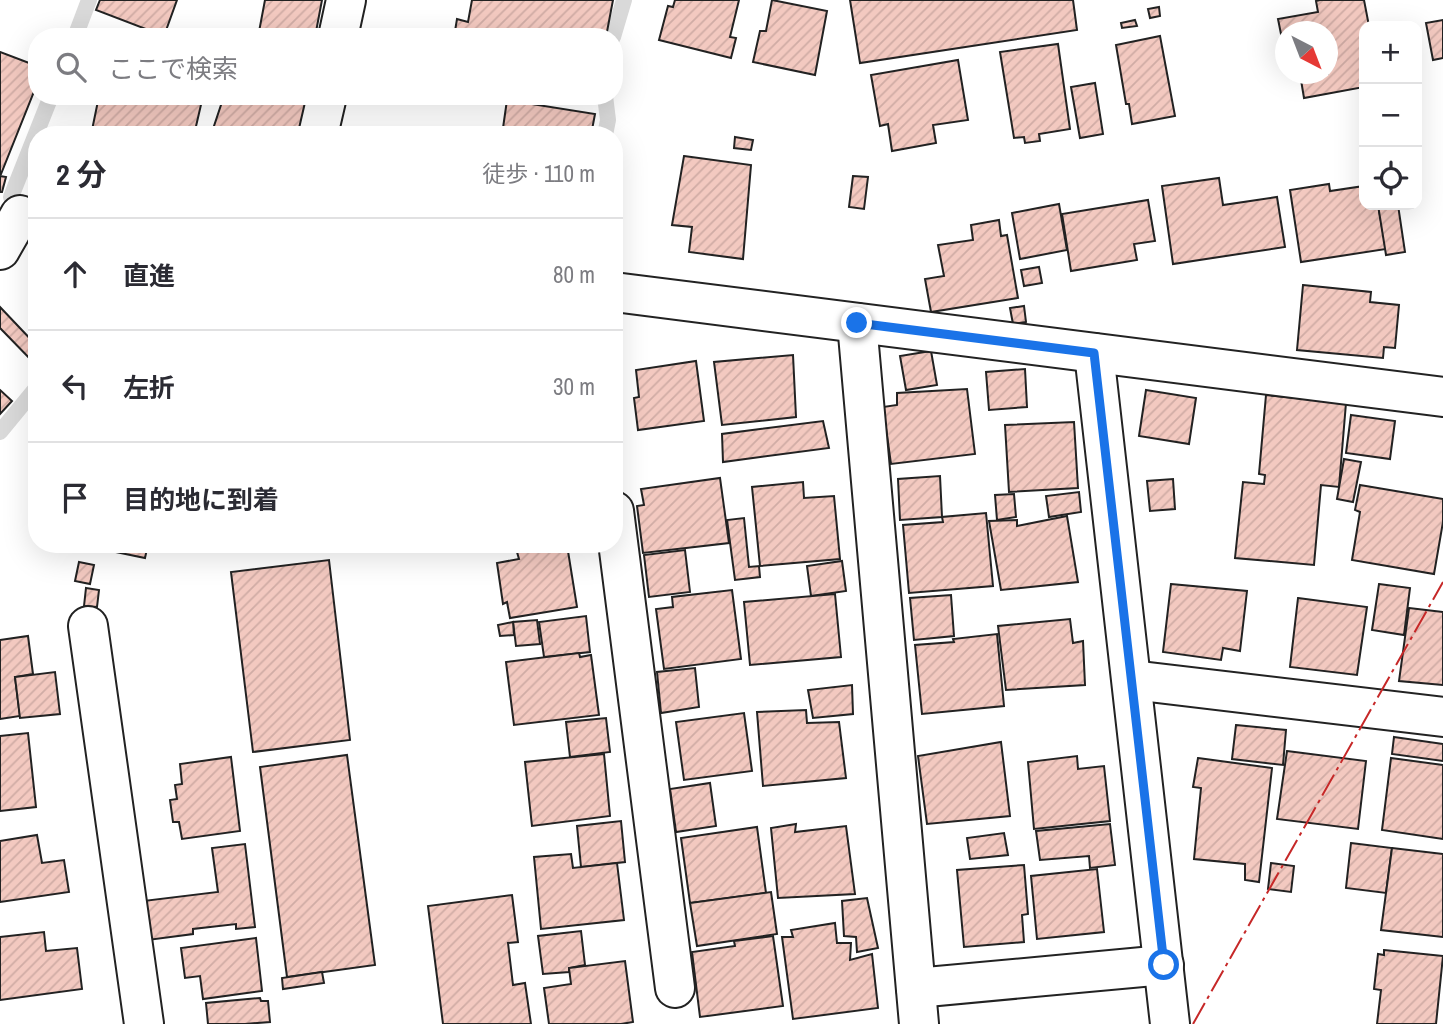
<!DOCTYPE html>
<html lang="ja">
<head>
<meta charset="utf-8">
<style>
  :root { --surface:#fff; --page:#f2f2f3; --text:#2b2b33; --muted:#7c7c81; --line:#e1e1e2 }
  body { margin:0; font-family:"Archivo Narrow","Noto Sans JP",sans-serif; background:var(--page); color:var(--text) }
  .controls { position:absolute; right:21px; top:21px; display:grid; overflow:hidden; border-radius:14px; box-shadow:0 7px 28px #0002 }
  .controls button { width:63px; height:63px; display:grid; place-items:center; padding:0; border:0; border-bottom:2px solid var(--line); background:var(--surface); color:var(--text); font:35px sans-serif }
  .compass { position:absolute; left:1275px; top:21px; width:63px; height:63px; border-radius:50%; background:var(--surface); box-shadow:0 7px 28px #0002; rotate:138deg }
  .stop { position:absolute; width:21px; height:21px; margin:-16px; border:5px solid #1a73e8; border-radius:50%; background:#fff }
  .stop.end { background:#1a73e8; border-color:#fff; box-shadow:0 2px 7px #0008 }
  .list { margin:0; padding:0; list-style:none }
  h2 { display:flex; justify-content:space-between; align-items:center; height:91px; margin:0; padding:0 28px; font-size:30px }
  h2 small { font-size:23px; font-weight:400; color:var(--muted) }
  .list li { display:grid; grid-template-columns:46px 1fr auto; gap:21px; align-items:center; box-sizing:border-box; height:112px; padding:0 28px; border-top:2px solid var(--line) }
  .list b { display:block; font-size:26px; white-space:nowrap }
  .list em { font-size:23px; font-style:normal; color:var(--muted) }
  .icon { flex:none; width:38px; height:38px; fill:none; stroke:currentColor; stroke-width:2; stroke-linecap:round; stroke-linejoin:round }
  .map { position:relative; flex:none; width:1443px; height:1024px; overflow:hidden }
  .search { position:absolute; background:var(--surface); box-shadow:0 7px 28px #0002; left:28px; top:28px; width:595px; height:77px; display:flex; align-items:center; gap:18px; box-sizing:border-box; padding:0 24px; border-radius:28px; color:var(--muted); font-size:26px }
  .panel { position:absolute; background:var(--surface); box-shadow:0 7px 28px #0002; left:28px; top:126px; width:595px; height:427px; border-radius:28px }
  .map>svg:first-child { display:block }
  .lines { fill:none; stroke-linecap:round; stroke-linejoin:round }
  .stream { stroke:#d9d9d9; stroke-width:16 }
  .building { fill:url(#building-hatch); stroke:#222; stroke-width:2 }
  .minor-casing { stroke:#222; stroke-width:42 }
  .minor { stroke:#fff; stroke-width:38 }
  .power { stroke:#c62828; stroke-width:2; stroke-dasharray:24 5 3.5 5; stroke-linecap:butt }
  .route { stroke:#1a73e8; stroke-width:9 }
</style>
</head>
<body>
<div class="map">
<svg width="1443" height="1024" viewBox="0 0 1443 1024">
  <defs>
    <pattern id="building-hatch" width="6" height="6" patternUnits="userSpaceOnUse" patternTransform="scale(1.75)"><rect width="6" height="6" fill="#f3c9c0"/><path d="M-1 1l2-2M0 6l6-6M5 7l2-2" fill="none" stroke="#d0aca5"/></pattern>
  </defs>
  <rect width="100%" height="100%" fill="#fff"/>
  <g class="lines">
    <g class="stream">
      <polyline points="75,37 89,0"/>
      <polyline points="613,37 624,0"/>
      <polyline points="605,96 608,120 605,135"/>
      <polyline points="11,197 51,96"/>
      <polyline points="0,432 37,387"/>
    </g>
  </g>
  <g class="building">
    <polygon points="100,0 177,0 164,36 96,10"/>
    <polygon points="265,0 322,0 315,37 258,37"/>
    <polygon points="472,0 613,0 606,37 444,37 444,34 454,37 457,19 468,22"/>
    <polygon points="675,0 739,0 730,37 736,38 731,58 659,40 668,6 673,7"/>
    <polygon points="772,0 827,11 815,75 753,62 760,31 766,31"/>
    <polygon points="850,0 1073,0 1077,30 860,63"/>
    <polygon points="1320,0 1364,0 1369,26 1364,26 1364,87 1304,98 1300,74 1328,74 1328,32 1286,32 1286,59 1278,19 1318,12 1316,1"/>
    <polygon points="1159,7 1160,16 1150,18 1148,9"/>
    <polygon points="1135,20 1137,26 1122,28 1121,23"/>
    <polygon points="1443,20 1443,58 1433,60 1426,23"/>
    <polygon points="1160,36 1175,116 1132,124 1129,104 1126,104 1116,45"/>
    <polygon points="1058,44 1070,129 1039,134 1040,141 1025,143 1024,137 1014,138 1000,52"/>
    <polygon points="0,52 37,66 37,84 1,174 0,174"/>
    <polygon points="958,60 968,120 933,125 936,143 892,151 888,124 880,126 871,75"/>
    <polygon points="1095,83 1103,134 1080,138 1071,87"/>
    <polygon points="99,96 203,96 194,135 91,135"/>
    <polygon points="224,96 288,96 310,101 301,135 211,135"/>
    <polygon points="507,100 595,114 591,135 502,135"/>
    <polygon points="735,137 753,140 751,150 734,148"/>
    <polygon points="684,156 751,165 743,259 689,252 692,227 672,225"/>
    <polygon points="0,176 6,177 2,192 0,192"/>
    <polygon points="853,176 868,177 864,209 849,207"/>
    <polygon points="1219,178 1223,205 1277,197 1285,247 1173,264 1162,186"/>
    <polygon points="1329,184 1330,191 1364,186 1364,205 1378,205 1386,249 1301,262 1290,190"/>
    <polygon points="1148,200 1155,241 1134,244 1137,260 1071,271 1062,214"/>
    <polygon points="1059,204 1067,250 1020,259 1012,213"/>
    <polygon points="1378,205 1398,205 1405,252 1386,255"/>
    <polygon points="999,220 1001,236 1007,235 1018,298 931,312 925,279 944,276 938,245 973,240 971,225"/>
    <polygon points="1039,267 1042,283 1024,286 1021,270"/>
    <polygon points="1303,285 1371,292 1370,302 1399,305 1395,348 1384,347 1383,358 1297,350"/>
    <polygon points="1024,306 1026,322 1013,324 1010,308"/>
    <polygon points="0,307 37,346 37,366 0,328"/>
    <polygon points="931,351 937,385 906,390 900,356"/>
    <polygon points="793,355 796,417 722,425 714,362"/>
    <polygon points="696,361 704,421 638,430 634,398 639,397 636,370"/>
    <polygon points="1025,369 1027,407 989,410 986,372"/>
    <polygon points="967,389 975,454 891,464 883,407 897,405 897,393"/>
    <polygon points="0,390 12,401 0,414"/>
    <polygon points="1146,390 1196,398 1189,444 1139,436"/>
    <polygon points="1266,395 1346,403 1339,487 1321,485 1314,565 1235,558 1243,482 1264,484 1265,475 1259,474"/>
    <polygon points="1351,415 1395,421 1390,459 1346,453"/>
    <polygon points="823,421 829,448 723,462 722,434"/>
    <polygon points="1074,422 1078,488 1009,492 1005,425"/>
    <polygon points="1344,459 1361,462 1353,502 1337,499"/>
    <polygon points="940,476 942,517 900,520 898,479"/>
    <polygon points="720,478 729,543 643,553 637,506 644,505 641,489"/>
    <polygon points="1173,479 1175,509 1150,511 1147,481"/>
    <polygon points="803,482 804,498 834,496 840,559 760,566 752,487"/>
    <polygon points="1360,485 1443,499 1443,522 1434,574 1352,560 1360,512 1355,510"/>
    <polygon points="1079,492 1081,512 1049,517 1046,496"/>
    <polygon points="1014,494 1016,517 997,520 995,495"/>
    <polygon points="986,513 993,586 909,593 903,525 943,522 942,517"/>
    <polygon points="1067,516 1078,582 1001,590 989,521 1017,520 1017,526"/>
    <polygon points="744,518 749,567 759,566 760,577 735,580 727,520"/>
    <polygon points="77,544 148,544 145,558"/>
    <polygon points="567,545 577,607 510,618 507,602 503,604 497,563 519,559 517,552"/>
    <polygon points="685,550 690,592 649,597 644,555"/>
    <polygon points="329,560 350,740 253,752 231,572"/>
    <polygon points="842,561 846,591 811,596 807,566"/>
    <polygon points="79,562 94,565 90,584 75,581"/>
    <polygon points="1171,584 1247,591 1240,651 1223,648 1221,660 1163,652"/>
    <polygon points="1379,584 1410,588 1404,635 1372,630"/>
    <polygon points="86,588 99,590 97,607 84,606"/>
    <polygon points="732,590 741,659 664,669 656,609 673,607 672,597"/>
    <polygon points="835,594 841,657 750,665 744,602"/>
    <polygon points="951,595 954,636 914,640 910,598"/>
    <polygon points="1298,598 1367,607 1357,675 1290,667"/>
    <polygon points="1409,608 1443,612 1443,685 1399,681"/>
    <polygon points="586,616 590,652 544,657 539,622"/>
    <polygon points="1070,619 1073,643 1083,641 1085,685 1006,690 998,626"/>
    <polygon points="537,620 540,644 516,646 513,622"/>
    <polygon points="513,622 514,635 500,636 498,625"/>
    <polygon points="997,634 1004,706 922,714 915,645 954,642 953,639"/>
    <polygon points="28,636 33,674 15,677 20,716 0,719 0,640"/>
    <polygon points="579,653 580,657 591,655 599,715 514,725 506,662"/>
    <polygon points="695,668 699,707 661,713 657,672"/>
    <polygon points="55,672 60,714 20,718 15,677"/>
    <polygon points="852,685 853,714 813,718 808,690"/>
    <polygon points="806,710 807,723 839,722 846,778 763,786 757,712"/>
    <polygon points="744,713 752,771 684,780 676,722"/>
    <polygon points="606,718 610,752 570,757 566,722"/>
    <polygon points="1236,725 1286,730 1283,765 1232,759"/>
    <polygon points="28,733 36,807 0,811 0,736"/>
    <polygon points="1394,737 1443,744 1443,761 1392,754"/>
    <polygon points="1001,742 1010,816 927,824 918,756"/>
    <polygon points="1287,751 1366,761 1358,829 1277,819"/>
    <polygon points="604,754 610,816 532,826 525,762"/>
    <polygon points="347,755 375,965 287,977 260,767"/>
    <polygon points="1077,756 1078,769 1104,766 1110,821 1034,829 1028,762"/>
    <polygon points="231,757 240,831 182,839 179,822 173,822 170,800 177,799 175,785 182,784 180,764"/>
    <polygon points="1198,758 1272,768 1259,882 1245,880 1245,864 1194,859 1201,788 1193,787"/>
    <polygon points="1391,758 1443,765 1443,839 1382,830"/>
    <polygon points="710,783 716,826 676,832 670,789"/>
    <polygon points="621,821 625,862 581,867 577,826"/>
    <polygon points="796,824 795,832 846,826 855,894 778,898 771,828"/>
    <polygon points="1110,824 1115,865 1090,868 1089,856 1040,860 1036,831"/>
    <polygon points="757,827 766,893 690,903 681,838"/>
    <polygon points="1004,833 1008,855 970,859 967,838"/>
    <polygon points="37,835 42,863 64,860 69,892 0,902 0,841"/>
    <polygon points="1351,843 1392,848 1386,893 1346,888"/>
    <polygon points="245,844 255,927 236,929 236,924 193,929 193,934 148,940 143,901 218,892 212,848"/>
    <polygon points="1392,848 1443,854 1443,937 1381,930"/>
    <polygon points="571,854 573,868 617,863 624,920 541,929 534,857"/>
    <polygon points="1271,863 1294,866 1291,892 1268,889"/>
    <polygon points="1024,865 1028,914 1022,915 1024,942 964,947 957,870"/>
    <polygon points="1097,869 1104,932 1037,939 1031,876"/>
    <polygon points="771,892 777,934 697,946 690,903"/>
    <polygon points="512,895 518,942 508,943 513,985 525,983 531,1024 443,1024 428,906"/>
    <polygon points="867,898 878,948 857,952 856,937 844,936 842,901"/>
    <polygon points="835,923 837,943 851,943 850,960 872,954 878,1008 793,1019 782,937 793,937 791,930"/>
    <polygon points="581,931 585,965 569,968 569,972 543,974 538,936"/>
    <polygon points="44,932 46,951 77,948 82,989 0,1000 0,937"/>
    <polygon points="773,936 783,1006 700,1017 692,952 735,946 734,941"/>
    <polygon points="256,938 262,991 203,999 200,976 185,978 181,948"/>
    <polygon points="1384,950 1443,956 1436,1024 1377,1024 1381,990 1374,989 1378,954 1384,955"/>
    <polygon points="625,961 633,1022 621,1024 549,1024 544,988 571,984 569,968"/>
    <polygon points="322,972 324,983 283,989 282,978"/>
    <polygon points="260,998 261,1001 268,1001 270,1022 245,1024 208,1024 206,1003"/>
  </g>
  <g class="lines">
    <g class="minor-casing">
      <g id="minor">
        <polyline points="338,37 346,0"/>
        <polyline points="318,135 327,96"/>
        <polyline points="0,250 20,215"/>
        <polyline points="614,292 1443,397"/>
        <polyline points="857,323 919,1024"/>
        <polyline points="1094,353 1170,1024"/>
        <polyline points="614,511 675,988"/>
        <polyline points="88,626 144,1024"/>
        <polyline points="1132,680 1443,717"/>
        <polyline points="916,988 1164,965"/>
      </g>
    </g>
    <use href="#minor" class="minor"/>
    <polyline class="power" points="1193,1024 1443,582"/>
  </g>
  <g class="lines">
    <polyline class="route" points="857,323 1094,353 1164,965"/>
  </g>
</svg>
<div class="controls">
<button>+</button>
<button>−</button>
<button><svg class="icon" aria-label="locate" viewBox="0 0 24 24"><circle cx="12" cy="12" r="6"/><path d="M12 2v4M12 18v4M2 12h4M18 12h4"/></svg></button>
</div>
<svg class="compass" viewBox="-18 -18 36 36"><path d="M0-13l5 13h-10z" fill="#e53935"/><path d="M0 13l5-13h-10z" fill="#7c7c81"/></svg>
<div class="stop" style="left:1164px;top:965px"></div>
<div class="stop end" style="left:857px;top:323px"></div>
<div class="search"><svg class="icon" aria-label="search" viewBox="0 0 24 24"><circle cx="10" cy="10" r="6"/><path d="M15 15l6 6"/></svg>ここで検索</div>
<section class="panel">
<h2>2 分<small>徒歩 · 110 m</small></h2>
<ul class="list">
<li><svg class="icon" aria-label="ahead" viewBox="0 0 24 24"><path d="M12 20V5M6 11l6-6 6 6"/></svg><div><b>直進</b></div><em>80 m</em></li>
<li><svg class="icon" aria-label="left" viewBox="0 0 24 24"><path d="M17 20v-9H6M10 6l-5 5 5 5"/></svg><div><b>左折</b></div><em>30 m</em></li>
<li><svg class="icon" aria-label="arrive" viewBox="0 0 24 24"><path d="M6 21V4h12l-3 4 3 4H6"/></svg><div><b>目的地に到着</b></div></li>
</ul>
</section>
</div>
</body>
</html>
